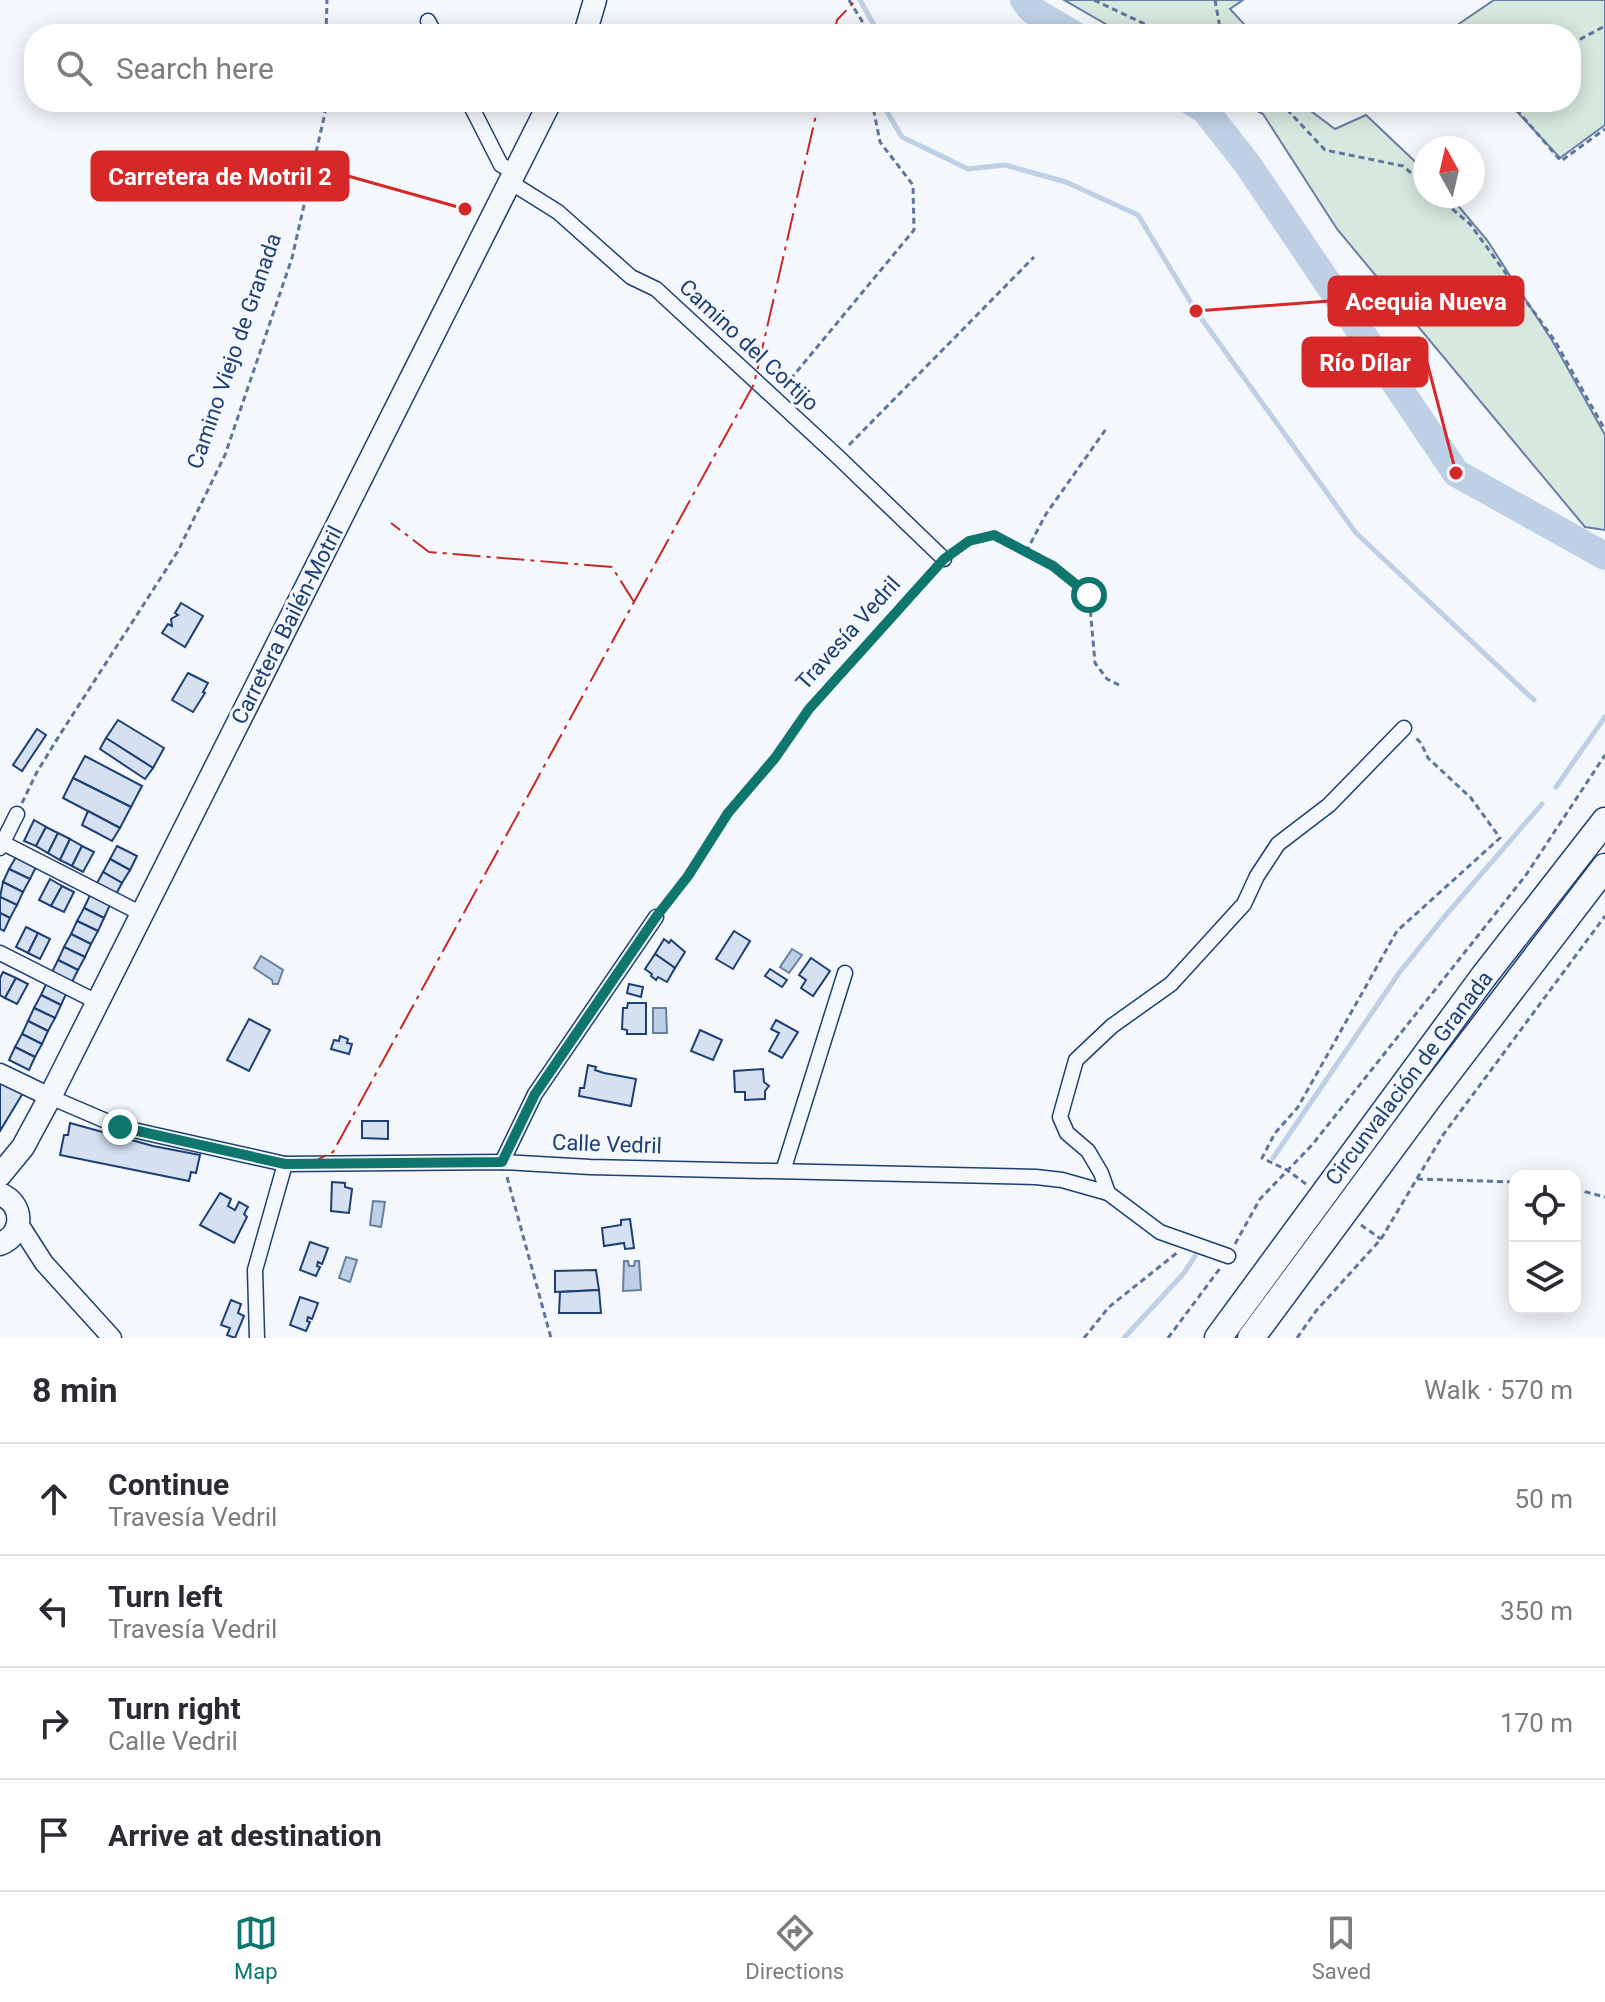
<!DOCTYPE html>
<html lang="en">
<head>
<meta charset="utf-8">
<style>
  :root { --surface:#fff; --page:#f2f2f3; --text:#2b2b33; --muted:#7c7c81; --line:#e1e1e2; --accent:#0f766e }
  body { margin:0; font-family:Roboto,sans-serif; background:var(--page); color:var(--text) }
  .controls { position:absolute; right:24px; bottom:24px; display:grid; overflow:hidden; border-radius:16px; box-shadow:0 4px 20px #0003 }
  .controls button { width:72px; height:72px; display:grid; place-items:center; padding:0; border:0; border-bottom:2px solid var(--line); background:var(--surface); color:var(--text); font:40px sans-serif }
  .compass { position:absolute; left:1413px; top:136px; width:72px; height:72px; border-radius:50%; background:var(--surface); box-shadow:0 4px 20px #0003; rotate:352deg }
  .stop { position:absolute; width:24px; height:24px; margin:-18px; border:6px solid #0f766e; border-radius:50%; background:#fff }
  .stop.end { background:#0f766e; border-color:#fff; box-shadow:0 2px 8px #0008 }
  .list { margin:0; padding:0; list-style:none }
  h2 { display:flex; justify-content:space-between; align-items:center; height:104px; margin:0; padding:0 32px; font-size:34px }
  h2 small { font-size:26px; font-weight:400; color:var(--muted) }
  .list li { display:grid; grid-template-columns:52px 1fr auto; gap:24px; align-items:center; box-sizing:border-box; height:112px; padding:0 32px; border-top:2px solid var(--line) }
  .list b { display:block; font-size:30px; white-space:nowrap }
  .list p { margin:0; font-size:26px; white-space:nowrap; color:var(--muted) }
  .list em { font-size:26px; font-style:normal; color:var(--muted) }
  .icon { flex:none; width:44px; height:44px; fill:none; stroke:currentColor; stroke-width:2; stroke-linecap:round; stroke-linejoin:round }
  .map { position:relative; flex:none; width:1605px; height:1338px; overflow:hidden }
  .search { position:absolute; background:var(--surface); box-shadow:0 4px 20px #0003; left:24px; right:24px; top:24px; height:88px; display:flex; align-items:center; gap:20px; box-sizing:border-box; padding:0 28px; border-radius:32px; color:var(--muted); font-size:30px }
  .sheet { height:552px; background:var(--surface) }
  nav { display:flex; justify-content:space-around; align-items:center; box-sizing:border-box; height:112px; border-top:2px solid var(--line); background:var(--surface); font-size:22px; color:var(--muted) }
  nav a { display:grid; justify-items:center; gap:4px }
  nav .on { color:var(--accent) }
  .map>svg:first-child { display:block }
  .green { fill:#d7e8df; stroke:#687fa3; stroke-width:2 }
  .water { fill:#bed0e5; stroke:#687fa3; stroke-width:2 }
  .lines { fill:none; stroke-linecap:round; stroke-linejoin:round }
  .stream { stroke:#bed0e5; stroke-width:5 }
  .river { stroke:#bed0e5; stroke-width:28 }
  .building { fill:#d5e0f0; stroke:#1d3f73; stroke-width:2 }
  .minor-casing { stroke:#1d3f73; stroke-width:17 }
  .tertiary-casing { stroke:#1d3f73; stroke-width:21 }
  .primary-casing { stroke:#1d3f73; stroke-width:25 }
  .motorway-casing { stroke:#1d3f73; stroke-width:29 }
  .path { stroke:#5e769c; stroke-width:3; stroke-dasharray:6 4; stroke-linecap:butt }
  .minor { stroke:#f4f7fb; stroke-width:14 }
  .tertiary { stroke:#f4f7fb; stroke-width:18 }
  .primary { stroke:#f4f7fb; stroke-width:22 }
  .motorway { stroke:#f4f7fb; stroke-width:26 }
  .power { stroke:#c62828; stroke-width:2; stroke-dasharray:28 6 4 6; stroke-linecap:butt }
  .route { stroke:#0f766e; stroke-width:10 }
  .labels { text-anchor:middle; dominant-baseline:central; stroke-width:6; stroke-linejoin:round; paint-order:stroke }
  .street-label { font-size:22px; fill:#1d3f73; stroke:#f4f7fb }
  .leader { fill:none; stroke:#d62828; stroke-width:3 }
  .callout-dot { fill:#d62828; stroke:#f4f7fb; stroke-width:3 }
  .callout { fill:#d62828; stroke:#d62828; stroke-width:3 }
  .callout-label { font-size:24px; text-anchor:middle; font-weight:bold; fill:#fff }
</style>
</head>
<body>
<div class="map">
<svg width="1605" height="1338" viewBox="0 0 1605 1338">
  <rect width="100%" height="100%" fill="#f4f7fb"/>
  <g class="green">
    <polygon points="1064,0 1243,0 1230,9 1253,34 1123,34"/>
    <polygon points="1494,0 1605,0 1605,125 1560,158 1508,102 1571,102 1571,34 1444,34"/>
    <polygon points="1241,102 1304,102 1311,111 1335,129 1366,115 1425,171 1425,196 1450,196 1487,240 1553,342 1605,435 1605,530 1585,527 1337,229 1263,114"/>
  </g>
  <g class="water">
    <polygon points="792,949 802,955 789,973 780,967"/>
    <polygon points="261,956 283,970 278,984 273,984 272,980 254,968"/>
    <polygon points="653,1008 666,1008 667,1033 653,1033"/>
    <polygon points="373,1201 385,1202 381,1227 370,1225"/>
    <polygon points="346,1257 357,1260 350,1282 339,1278"/>
    <polygon points="624,1261 628,1261 629,1266 634,1266 635,1261 639,1261 641,1290 623,1291"/>
  </g>
  <g class="lines">
    <g class="stream">
      <polyline points="860,0 879,34"/>
      <polyline points="881,102 902,137 968,169 1005,165 1066,182 1138,215 1196,311 1356,533 1534,700"/>
      <polyline points="1556,787 1605,717"/>
      <polyline points="1273,1158 1399,973 1445,916 1542,804"/>
      <polyline points="1124,1338 1184,1273 1195,1256"/>
    </g>
    <g class="river">
      <polyline points="1024,0 1032,10 1073,34"/>
      <polyline points="1192,102 1205,110 1248,165 1456,473 1605,556"/>
    </g>
  </g>
  <g class="building">
    <polygon points="181,603 203,616 185,647 162,633 168,624 172,626 171,619 178,615 175,613"/>
    <polygon points="188,673 208,683 203,692 205,693 193,712 172,700"/>
    <polygon points="118,720 164,748 153,768 106,738"/>
    <polygon points="37,729 46,735 22,771 13,765"/>
    <polygon points="106,738 153,768 145,779 100,749"/>
    <polygon points="85,756 142,786 131,807 73,778"/>
    <polygon points="73,778 131,807 120,828 63,798"/>
    <polygon points="88,811 120,828 112,841 82,825"/>
    <polygon points="34,820 46,827 36,846 24,841"/>
    <polygon points="46,827 58,833 48,853 36,846"/>
    <polygon points="58,833 70,839 60,860 48,853"/>
    <polygon points="70,839 82,846 72,866 60,860"/>
    <polygon points="82,846 94,852 83,872 72,866"/>
    <polygon points="117,846 137,856 130,870 110,859"/>
    <polygon points="16,857 36,867 30,879 9,869"/>
    <polygon points="110,859 130,870 122,883 103,872"/>
    <polygon points="9,869 30,879 23,892 3,882"/>
    <polygon points="103,872 122,883 115,896 96,885"/>
    <polygon points="50,879 62,886 51,906 39,900"/>
    <polygon points="3,882 23,892 17,905 0,897"/>
    <polygon points="62,886 74,892 64,912 51,906"/>
    <polygon points="90,895 110,905 104,918 84,908"/>
    <polygon points="0,897 17,905 10,918 0,913"/>
    <polygon points="84,908 104,918 98,931 77,921"/>
    <polygon points="0,913 10,918 4,931 0,929"/>
    <polygon points="77,921 98,931 91,944 71,934"/>
    <polygon points="26,927 38,933 28,953 16,947"/>
    <polygon points="734,931 750,941 733,969 716,959"/>
    <polygon points="38,933 50,939 40,959 28,953"/>
    <polygon points="71,934 91,944 85,957 64,947"/>
    <polygon points="664,939 669,943 671,940 685,952 675,968 655,954"/>
    <polygon points="64,947 85,957 78,970 58,960"/>
    <polygon points="655,954 675,968 667,982 658,977 656,980 651,976 652,974 645,969"/>
    <polygon points="811,958 830,971 813,996 801,988 806,980 799,975"/>
    <polygon points="58,960 78,970 72,982 52,972"/>
    <polygon points="770,969 787,980 782,987 765,976"/>
    <polygon points="3,972 16,978 5,998 0,995 0,978"/>
    <polygon points="16,978 28,984 17,1004 5,998"/>
    <polygon points="47,982 67,992 61,1005 41,995"/>
    <polygon points="629,984 643,987 641,997 627,993"/>
    <polygon points="41,995 61,1005 55,1018 34,1008"/>
    <polygon points="628,1003 646,1003 646,1034 627,1034 627,1030 622,1029 623,1008 627,1008"/>
    <polygon points="34,1008 55,1018 48,1031 28,1021"/>
    <polygon points="249,1019 270,1030 249,1071 227,1060"/>
    <polygon points="776,1020 798,1032 782,1058 769,1051 779,1033 771,1029"/>
    <polygon points="28,1021 48,1031 42,1044 22,1034"/>
    <polygon points="700,1030 722,1040 713,1060 691,1051"/>
    <polygon points="22,1034 42,1044 35,1057 15,1047"/>
    <polygon points="340,1036 348,1039 347,1043 352,1044 349,1054 331,1049 334,1040 339,1041"/>
    <polygon points="15,1047 35,1057 29,1070 9,1060"/>
    <polygon points="588,1065 596,1067 595,1070 604,1073 636,1079 631,1106 579,1096 580,1088 584,1088"/>
    <polygon points="763,1069 764,1082 769,1086 765,1091 765,1099 745,1100 745,1092 735,1092 734,1071"/>
    <polygon points="0,1082 23,1093 0,1131"/>
    <polygon points="362,1121 388,1121 388,1139 362,1138"/>
    <polygon points="70,1123 153,1146 200,1155 196,1173 191,1172 189,1181 60,1155 64,1135 68,1135"/>
    <polygon points="332,1182 345,1183 345,1187 352,1189 349,1213 331,1211"/>
    <polygon points="220,1193 231,1199 228,1206 235,1210 239,1202 248,1207 244,1214 247,1217 234,1243 200,1225"/>
    <polygon points="630,1219 634,1248 625,1249 624,1243 604,1246 602,1228 621,1225 621,1220"/>
    <polygon points="310,1242 328,1248 322,1264 318,1262 317,1266 320,1267 316,1276 300,1270"/>
    <polygon points="596,1270 599,1290 555,1292 555,1271"/>
    <polygon points="599,1290 601,1313 559,1313 560,1292"/>
    <polygon points="300,1297 318,1303 312,1319 308,1317 307,1321 310,1322 306,1331 290,1325"/>
    <polygon points="231,1300 241,1304 238,1313 244,1316 235,1338 227,1335 230,1328 221,1325"/>
  </g>
  <g class="lines">
    <g class="minor-casing">
      <g id="minor">
        <polyline points="428,21 435,34"/>
        <polyline points="469,102 501,165 515,172"/>
        <polyline points="510,182 558,212 631,277 656,289 837,456 944,559"/>
        <polyline points="3,843 142,914"/>
        <polyline points="0,848 17,814"/>
        <polyline points="0,953 97,1002"/>
        <polyline points="50,1097 120,1127 285,1164 502,1162 590,1167 1036,1177 1062,1180 1108,1193 1160,1232 1228,1256"/>
        <polyline points="502,1162 535,1094 656,917"/>
        <polyline points="783,1171 845,973"/>
        <polyline points="1108,1193 1101,1173 1088,1151 1067,1133 1060,1117 1076,1060 1112,1026 1171,984 1244,904 1257,876 1278,844 1329,805 1404,728"/>
        <polyline points="257,1338 255,1270 285,1164"/>
      </g>
    </g>
    <g class="tertiary-casing">
      <g id="tertiary">
        <polyline points="0,1073 50,1097"/>
        <polyline points="19,1224 44,1263 112,1338"/>
      </g>
    </g>
    <g class="primary-casing">
      <g id="primary">
        <polyline points="585,34 595,0"/>
        <polyline points="0,1175 23,1147 50,1097 550,102"/>
        <path d="M 0,1194 C 24,1204 25,1234 0,1244"/>
      </g>
    </g>
    <g class="motorway-casing">
      <g id="motorway">
        <polyline points="1218,1338 1484,976 1605,821"/>
        <polyline points="1251,1338 1430,1096 1605,867"/>
      </g>
    </g>
    <g class="path">
      <polyline points="849,0 870,34"/>
      <polyline points="1094,0 1166,34"/>
      <polyline points="1215,0 1220,28 1225,34"/>
      <polyline points="326,34 327,0"/>
      <polyline points="1571,44 1605,26"/>
      <polyline points="1280,102 1325,150 1403,166 1425,185"/>
      <polyline points="1510,102 1561,161 1605,129"/>
      <polyline points="1437,196 1470,224 1555,341 1605,430"/>
      <polyline points="784,387 914,230 913,185 880,142 872,102"/>
      <polyline points="849,445 1034,257"/>
      <path d="M 956,551 C 966,543 977,537 991,536 C 1011,535 1072,581 1089,595 L 1095,663 L 1107,679 L 1119,685"/>
      <polyline points="1026,552 1046,514 1106,429"/>
      <polyline points="22,803 37,772 59,736 178,551 225,455 292,258 325,113 325,102"/>
      <polyline points="665,905 688,876 728,813 775,758 809,709 935,569"/>
      <polyline points="507,1177 551,1338"/>
      <polyline points="1417,1179 1515,1182"/>
      <polyline points="1306,1184 1287,1170 1262,1158 1275,1133 1298,1107 1397,931 1500,838 1471,798 1428,758 1421,743 1416,738"/>
      <polyline points="1575,1189 1605,1197"/>
      <polyline points="1361,1225 1381,1239"/>
      <polyline points="1235,1244 1260,1199 1312,1145 1526,875 1605,755"/>
      <polyline points="1084,1338 1109,1307 1178,1252"/>
      <polyline points="1168,1338 1221,1267"/>
      <polyline points="1297,1338 1316,1311 1381,1239 1443,1135 1605,916"/>
    </g>
    <use href="#minor" class="minor"/>
    <use href="#tertiary" class="tertiary"/>
    <use href="#primary" class="primary"/>
    <use href="#motorway" class="motorway"/>
    <g class="power">
      <polyline points="834,34 837,20 856,0"/>
      <polyline points="634,602 754,384 819,102"/>
      <polyline points="301,1168 333,1152 634,602 612,567 429,552 391,523"/>
    </g>
  </g>
  <g class="lines">
    <polyline class="route" points="120,1127 285,1164 502,1162 535,1094 656,917 688,876 728,813 775,758 809,709 944,559 969,541 994,535 1053,566 1089,595"/>
  </g>
  <g class="labels">
    <g class="street-label">
      <text transform="translate(749 345) rotate(43)">Camino del Cortijo</text>
      <text transform="translate(234 351) rotate(-71)">Camino Viejo de Granada</text>
      <text transform="translate(287 625) rotate(-63)">Carretera Bailén-Motril</text>
      <text transform="translate(848 633) rotate(-48)">Travesía Vedril</text>
      <text transform="translate(1409 1078) rotate(-53)">Circunvalación de Granada</text>
      <text transform="translate(607 1144) rotate(2)">Calle Vedril</text>
    </g>
  </g>
  <path class="leader" d="M465 209L348 176M1196 311L1329 301M1456 473L1427 362"/>
  <g class="callout-dot">
    <circle cx="465" cy="209" r="8"/>
    <circle cx="1196" cy="311" r="8"/>
    <circle cx="1456" cy="473" r="8"/>
  </g>
  <g class="callout">
    <rect x="92" y="152" width="256" height="48" rx="8"/>
    <rect x="1329" y="277" width="194" height="48" rx="8"/>
    <rect x="1303" y="338" width="124" height="48" rx="8"/>
  </g>
  <g class="callout-label">
    <text x="220" y="185">Carretera de Motril 2</text>
    <text x="1426" y="310">Acequia Nueva</text>
    <text x="1365" y="371">Río Dílar</text>
  </g>
</svg>
<div class="controls">
<button><svg class="icon" aria-label="locate" viewBox="0 0 24 24"><circle cx="12" cy="12" r="6"/><path d="M12 2v4M12 18v4M2 12h4M18 12h4"/></svg></button>
<button><svg class="icon" aria-label="layers" viewBox="0 0 24 24"><path d="M12 4l9 5-9 5-9-5zM3 14l9 5 9-5"/></svg></button>
</div>
<svg class="compass" viewBox="-18 -18 36 36"><path d="M0-13l5 13h-10z" fill="#e53935"/><path d="M0 13l5-13h-10z" fill="#7c7c81"/></svg>
<div class="stop" style="left:1089px;top:595px"></div>
<div class="stop end" style="left:120px;top:1127px"></div>
<div class="search"><svg class="icon" aria-label="search" viewBox="0 0 24 24"><circle cx="10" cy="10" r="6"/><path d="M15 15l6 6"/></svg>Search here</div>
</div>
<section class="sheet">
<h2>8 min<small>Walk · 570 m</small></h2>
<ul class="list">
<li><svg class="icon" aria-label="ahead" viewBox="0 0 24 24"><path d="M12 20V5M6 11l6-6 6 6"/></svg><div><b>Continue</b><p>Travesía Vedril</p></div><em>50 m</em></li>
<li><svg class="icon" aria-label="left" viewBox="0 0 24 24"><path d="M17 20v-9H6M10 6l-5 5 5 5"/></svg><div><b>Turn left</b><p>Travesía Vedril</p></div><em>350 m</em></li>
<li><svg class="icon" aria-label="right" viewBox="0 0 24 24"><path d="M7 20v-9h11M14 6l5 5-5 5"/></svg><div><b>Turn right</b><p>Calle Vedril</p></div><em>170 m</em></li>
<li><svg class="icon" aria-label="arrive" viewBox="0 0 24 24"><path d="M6 21V4h12l-3 4 3 4H6"/></svg><div><b>Arrive at destination</b></div></li>
</ul>
</section>
<nav>
<a class="on"><svg class="icon" aria-label="map" viewBox="0 0 24 24"><path d="M3 6l6-2 6 2 6-2v14l-6 2-6-2-6 2zM9 4v14M15 6v14"/></svg>Map</a>
<a><svg class="icon" aria-label="directions" viewBox="0 0 24 24"><path d="M12 3l9 9-9 9-9-9zM9 14v-3h6M13 9l2 2-2 2"/></svg>Directions</a>
<a><svg class="icon" aria-label="saved" viewBox="0 0 24 24"><path d="M7 4h10v16l-5-4-5 4z"/></svg>Saved</a>
</nav>
</body>
</html>
